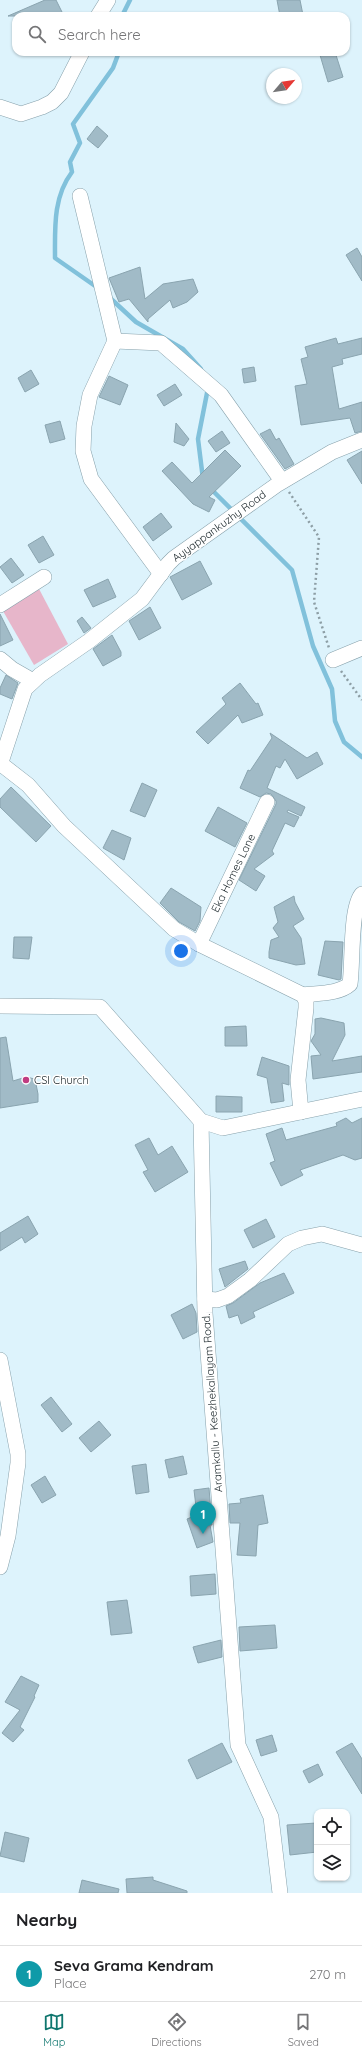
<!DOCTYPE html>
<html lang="en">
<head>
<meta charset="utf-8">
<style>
  :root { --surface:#fff; --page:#f2f2f2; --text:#202124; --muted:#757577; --line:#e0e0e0; --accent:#0f766e }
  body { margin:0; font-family:Quicksand,sans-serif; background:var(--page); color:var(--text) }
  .controls { position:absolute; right:12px; bottom:12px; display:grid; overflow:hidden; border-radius:8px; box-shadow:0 1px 3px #0004 }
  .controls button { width:36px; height:36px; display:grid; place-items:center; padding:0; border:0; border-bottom:1px solid var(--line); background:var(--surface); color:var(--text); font:20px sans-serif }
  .compass { position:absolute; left:266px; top:68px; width:36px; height:36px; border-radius:50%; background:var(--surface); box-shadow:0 1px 3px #0004; rotate:61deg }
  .you { position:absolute; left:181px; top:951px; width:14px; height:14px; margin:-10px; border:3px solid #fff; border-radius:50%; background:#1a73e8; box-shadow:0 0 0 6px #1a73e833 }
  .badge { display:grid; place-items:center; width:26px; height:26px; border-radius:50%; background:var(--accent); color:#fff; font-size:13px; font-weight:700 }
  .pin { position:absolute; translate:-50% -33px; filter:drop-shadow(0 1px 2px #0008) }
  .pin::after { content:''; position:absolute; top:21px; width:14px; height:12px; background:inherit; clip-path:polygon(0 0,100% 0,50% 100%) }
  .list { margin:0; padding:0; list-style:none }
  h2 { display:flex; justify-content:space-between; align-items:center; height:52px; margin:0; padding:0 16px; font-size:17px }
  h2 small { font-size:13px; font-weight:400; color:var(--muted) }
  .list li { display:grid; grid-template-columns:26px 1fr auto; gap:12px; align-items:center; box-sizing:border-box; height:56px; padding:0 16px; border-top:1px solid var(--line) }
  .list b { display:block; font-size:15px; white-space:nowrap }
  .list p { margin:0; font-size:13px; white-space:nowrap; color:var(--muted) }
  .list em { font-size:13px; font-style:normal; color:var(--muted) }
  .icon { flex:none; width:22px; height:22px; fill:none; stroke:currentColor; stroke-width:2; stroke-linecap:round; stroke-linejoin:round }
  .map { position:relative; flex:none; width:362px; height:1893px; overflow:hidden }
  .search { position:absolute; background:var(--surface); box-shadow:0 1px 3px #0004; left:12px; right:12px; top:12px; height:44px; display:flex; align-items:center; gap:10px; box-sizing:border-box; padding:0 14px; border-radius:12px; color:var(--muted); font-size:15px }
  .sheet { height:108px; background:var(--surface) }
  nav { display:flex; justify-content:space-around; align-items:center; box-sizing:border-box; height:56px; border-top:1px solid var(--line); background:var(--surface); font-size:11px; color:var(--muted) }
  nav a { display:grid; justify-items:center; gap:2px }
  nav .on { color:var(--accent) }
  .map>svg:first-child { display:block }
  .green { fill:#e7b6ca }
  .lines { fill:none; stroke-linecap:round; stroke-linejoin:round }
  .stream { stroke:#81c1db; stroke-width:4.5 }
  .building { fill:#a1bbc7; stroke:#8aa4af }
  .minor-casing { stroke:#87a1ab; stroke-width:16 }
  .path { stroke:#8d9ea5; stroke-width:2.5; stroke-dasharray:2 3; stroke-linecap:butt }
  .minor { stroke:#fff; stroke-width:15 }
  .poi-dot { fill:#c03c81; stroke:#fff; stroke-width:1.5 }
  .labels { text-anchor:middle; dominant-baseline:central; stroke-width:3; stroke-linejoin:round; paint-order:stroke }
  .street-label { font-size:11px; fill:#232e32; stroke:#fff }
  .poi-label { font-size:11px; fill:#232e32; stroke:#fff; text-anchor:start }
</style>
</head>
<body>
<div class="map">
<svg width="362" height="1893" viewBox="0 0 362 1893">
  <rect width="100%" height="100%" fill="#ddf3fc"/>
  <polygon class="green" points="38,587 68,644 34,665 3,611"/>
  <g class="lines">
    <g class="stream">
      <polyline points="122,16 130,0"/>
      <path d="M 98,288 L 55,258 C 55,228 53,197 72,172 L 70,162 L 80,143 L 73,124 L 113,68 L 119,52"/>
      <polyline points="109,297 136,322 183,349 201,369"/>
      <polyline points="203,479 198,439 208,388"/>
      <polyline points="210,488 292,570 313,646 332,689 335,721 344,742 362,757"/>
    </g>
  </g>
  <g class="building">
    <polygon points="45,0 56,0 64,16 8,16"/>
    <polygon points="277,0 300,0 303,15 280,16"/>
    <polygon points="329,52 335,52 343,77 328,82 320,55"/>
    <polygon points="97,126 108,136 98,148 87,139"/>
    <polygon points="357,248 362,257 362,281 346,255"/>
    <polygon points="140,267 145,299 163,284 193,279 198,292 187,302 173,308 170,300 148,319 148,322 129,299 119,302 109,278"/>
    <polygon points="336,338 338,344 362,338 362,354 342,359 343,364 332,367 339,409 362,402 362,431 355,433 350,418 301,425 295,386 307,384 301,359 308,357 305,347"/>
    <polygon points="254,367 256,381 244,383 242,369"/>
    <polygon points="31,370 39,384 25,392 18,378"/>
    <polygon points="109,376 128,385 120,405 99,397"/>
    <polygon points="175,384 182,395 164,406 157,395"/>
    <polygon points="60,421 65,439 50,443 45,425"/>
    <polygon points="176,423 189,439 184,446 174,442"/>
    <polygon points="270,429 276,440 279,438 294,464 285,469 260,434"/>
    <polygon points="222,431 230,443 216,452 208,441"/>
    <polygon points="225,450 241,466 209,497 215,500 209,512 193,504 162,471 172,462 192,483"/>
    <polygon points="362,451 362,484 347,460"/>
    <polygon points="161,513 172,527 153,541 143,527"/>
    <polygon points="43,536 54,555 39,563 28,545"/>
    <polygon points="11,558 24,575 12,583 0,567"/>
    <polygon points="200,561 212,584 182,600 170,577"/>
    <polygon points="108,579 116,597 93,607 84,590"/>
    <polygon points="150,607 161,628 139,640 129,621"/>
    <polygon points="0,614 13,640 0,646"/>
    <polygon points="82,617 91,628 84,633 77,621"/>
    <polygon points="112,635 121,652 121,656 103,666 93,649"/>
    <polygon points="6,675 18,683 12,699 0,694 0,688"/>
    <polygon points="240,683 256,704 258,703 263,715 242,723 238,715 208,744 196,732 226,704 222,698"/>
    <polygon points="270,733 307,758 317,752 323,764 297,779 285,759 280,768 276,766 267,788 305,807 301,816 288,810 287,812 299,817 294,827 285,823 272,851 274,854 254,869 265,876 256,891 239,880 276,804 276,801 271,794 266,793 260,797 240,788 248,770 250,771 272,738"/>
    <polygon points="142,783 157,790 145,817 130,811"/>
    <polygon points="11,787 51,826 36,842 0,807 0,799"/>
    <polygon points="218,807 247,823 235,847 205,831"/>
    <polygon points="112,830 131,838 124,860 103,848"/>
    <polygon points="171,888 201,907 200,921 195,931 179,922 160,903"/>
    <polygon points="294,896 295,902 304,919 293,926 301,938 305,964 296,965 269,958 269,952 271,940 279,937 273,928 278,922 274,907"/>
    <polygon points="14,937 32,937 29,959 13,958"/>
    <polygon points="325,941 343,942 341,979 339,980 318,975"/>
    <polygon points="321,1018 344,1023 345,1035 332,1061 362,1056 362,1072 313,1079 311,1056 321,1055 311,1041 315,1034 315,1019"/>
    <polygon points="246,1026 247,1046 225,1046 225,1027"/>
    <polygon points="6,1037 13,1081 26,1077 35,1079 38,1094 38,1102 0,1108 0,1038"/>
    <polygon points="262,1057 289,1066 289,1085 282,1083 284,1101 271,1103 267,1078 257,1075"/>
    <polygon points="216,1096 242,1097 242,1112 216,1112"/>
    <polygon points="346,1118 352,1123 362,1118 362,1158 355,1160 343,1155 300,1170 303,1175 281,1186 270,1163 275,1161 266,1134 282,1128 286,1140 337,1126 336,1123"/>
    <polygon points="149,1138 158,1155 172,1146 188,1172 155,1192 143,1172 148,1170 135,1145"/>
    <polygon points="28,1216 38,1234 25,1243 22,1237 0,1251 0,1233"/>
    <polygon points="266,1219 275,1237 253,1248 244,1230"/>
    <polygon points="245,1261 248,1269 225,1287 219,1269"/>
    <polygon points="284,1273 294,1293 253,1312 255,1317 241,1324 238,1315 229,1318 226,1306 233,1303 260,1283"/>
    <polygon points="192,1304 196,1313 197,1332 183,1339 171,1315"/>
    <polygon points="51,1397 72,1424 62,1432 41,1405"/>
    <polygon points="99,1421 111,1435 91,1452 79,1438"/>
    <polygon points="183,1456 187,1474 169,1478 165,1460"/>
    <polygon points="146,1464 149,1492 136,1494 132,1466"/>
    <polygon points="45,1476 56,1495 42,1503 31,1485"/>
    <polygon points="209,1488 212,1525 210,1525 213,1542 197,1548 187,1519 197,1515 194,1490"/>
    <polygon points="263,1495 268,1523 258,1525 256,1556 237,1555 240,1523 230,1523 229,1504 241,1503 240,1499"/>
    <polygon points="215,1574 216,1594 191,1596 190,1576"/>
    <polygon points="127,1600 132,1633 111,1635 107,1602"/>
    <polygon points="275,1625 277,1648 240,1651 239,1627"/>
    <polygon points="221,1640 222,1657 198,1663 193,1647"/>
    <polygon points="21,1676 39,1685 34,1696 35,1697 20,1727 24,1730 13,1742 2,1733 20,1710 5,1702"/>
    <polygon points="272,1735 277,1751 261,1756 256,1740"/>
    <polygon points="222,1743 232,1762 197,1779 188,1760"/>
    <polygon points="352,1743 362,1759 362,1794 336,1752"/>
    <polygon points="318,1764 323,1775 309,1783 303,1771"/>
    <polygon points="316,1823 317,1852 290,1855 287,1825"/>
    <polygon points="5,1832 29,1838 24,1862 0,1856"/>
    <polygon points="153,1877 153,1880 187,1891 187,1893 127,1893 126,1879"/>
    <polygon points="82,1880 119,1889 118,1893 79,1893"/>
  </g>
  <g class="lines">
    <g class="minor-casing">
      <g id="minor">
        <polyline points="98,16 108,0"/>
        <polyline points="0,107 21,114 42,107 52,102 61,93 82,52"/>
        <polyline points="80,196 115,341 90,395 84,426 83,451 91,479 161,574"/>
        <polyline points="115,341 161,343 221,395 282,481"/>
        <polyline points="0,605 44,577"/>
        <polyline points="0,659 12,669 33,681"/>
        <polyline points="333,660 362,648"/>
        <polyline points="1,764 28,785 64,826 174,929 199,944 303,995 306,1001 306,1008 298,1080 301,1112"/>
        <polyline points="0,765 25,689 40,675 89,641 142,599 168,564 174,558 278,484 332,452 362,440"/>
        <polyline points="199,944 267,802"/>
        <path d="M 303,995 C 318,993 339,994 350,984 C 353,964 350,907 362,894"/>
        <polyline points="0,1006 100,1007 201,1121 223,1128 362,1099"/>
        <polyline points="201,1121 205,1313 238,1745 271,1817 280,1893"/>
        <polyline points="205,1299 217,1300 228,1296 250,1280 288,1244 302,1238 322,1234 362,1245"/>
        <polyline points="0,1360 18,1454 18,1463 8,1536 0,1567"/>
      </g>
    </g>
    <g class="path">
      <polyline points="289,492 319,537 314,602 329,648"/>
      <polyline points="341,671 362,700"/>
    </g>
    <use href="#minor" class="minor"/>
  </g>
  <circle class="poi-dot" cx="26" cy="1080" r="4"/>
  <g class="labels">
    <g class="street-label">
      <text transform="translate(219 526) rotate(-36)">Ayyappankuzhy Road</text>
      <text transform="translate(233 873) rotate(-64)">Eka Homes Lane</text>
      <text transform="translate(212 1403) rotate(-94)">Aramkallu - Keezhekallayam Road.</text>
    </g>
    <g class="poi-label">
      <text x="34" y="1080">CSI Church</text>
    </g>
  </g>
</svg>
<div class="controls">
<button><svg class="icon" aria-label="locate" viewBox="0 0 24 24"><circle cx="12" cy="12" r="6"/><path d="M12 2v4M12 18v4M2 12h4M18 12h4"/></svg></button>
<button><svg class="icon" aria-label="layers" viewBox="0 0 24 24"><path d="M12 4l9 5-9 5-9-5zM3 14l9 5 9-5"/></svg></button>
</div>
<svg class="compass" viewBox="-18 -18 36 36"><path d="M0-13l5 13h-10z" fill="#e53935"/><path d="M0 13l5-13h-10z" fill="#757577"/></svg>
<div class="you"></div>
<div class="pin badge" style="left:203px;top:1534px;background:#0f9aa8">1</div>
<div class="search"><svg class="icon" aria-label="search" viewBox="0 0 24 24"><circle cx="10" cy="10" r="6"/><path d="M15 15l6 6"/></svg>Search here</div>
</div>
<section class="sheet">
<h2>Nearby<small></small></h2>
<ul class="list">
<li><span class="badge" style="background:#0f9aa8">1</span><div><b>Seva Grama Kendram</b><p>Place</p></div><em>270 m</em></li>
</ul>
</section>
<nav>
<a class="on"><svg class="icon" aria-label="map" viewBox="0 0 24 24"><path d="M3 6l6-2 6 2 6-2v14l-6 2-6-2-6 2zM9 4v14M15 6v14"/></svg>Map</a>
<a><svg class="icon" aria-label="directions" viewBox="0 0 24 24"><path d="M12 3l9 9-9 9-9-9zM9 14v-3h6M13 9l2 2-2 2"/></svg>Directions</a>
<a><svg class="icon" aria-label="saved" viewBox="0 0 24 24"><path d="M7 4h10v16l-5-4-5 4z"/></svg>Saved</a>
</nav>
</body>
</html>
